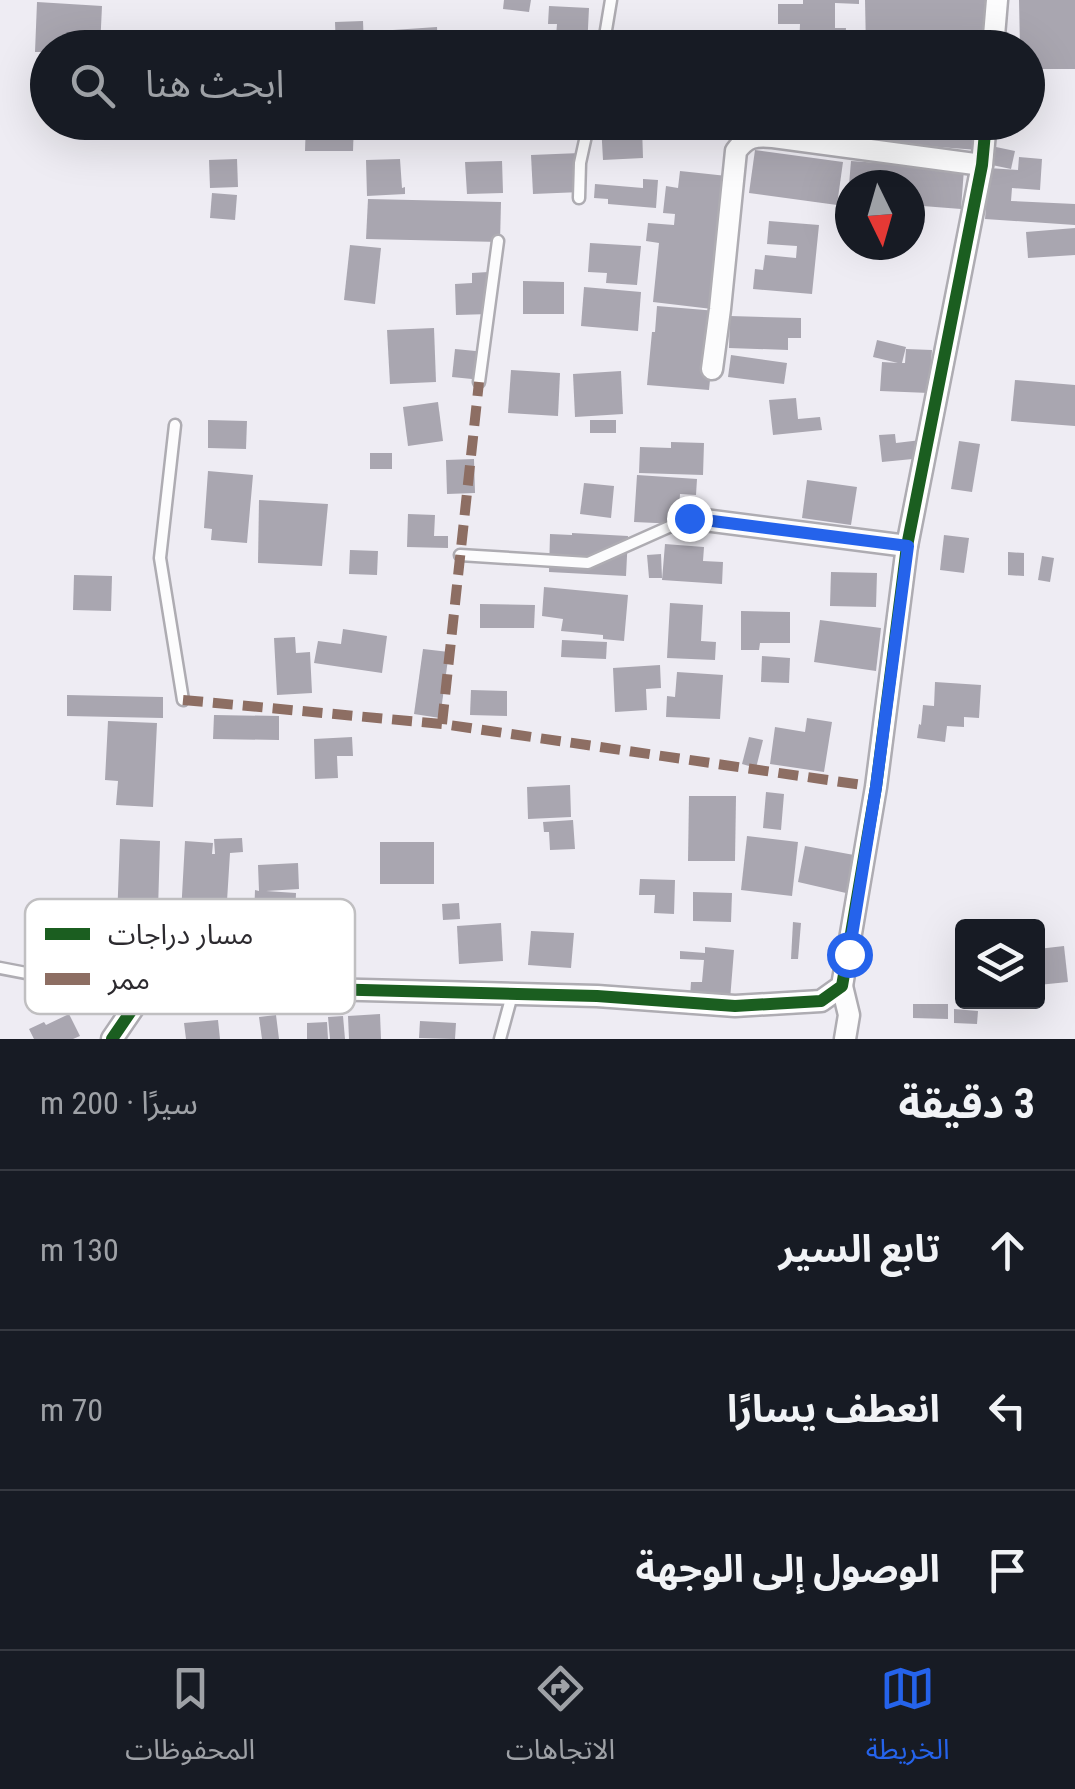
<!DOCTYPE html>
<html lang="ar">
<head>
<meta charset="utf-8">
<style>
  :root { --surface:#171b24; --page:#20242c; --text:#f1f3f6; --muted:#9ea1a6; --line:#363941; --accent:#2563eb }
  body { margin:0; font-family:"Roboto Condensed","Noto Sans Arabic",sans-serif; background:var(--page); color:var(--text); direction:rtl }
  .controls { position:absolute; right:30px; bottom:30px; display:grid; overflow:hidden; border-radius:10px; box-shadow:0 10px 40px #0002 }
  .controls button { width:90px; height:90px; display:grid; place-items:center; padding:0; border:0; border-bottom:2px solid var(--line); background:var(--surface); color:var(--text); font:50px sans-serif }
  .compass { position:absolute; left:835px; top:170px; width:90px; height:90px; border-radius:50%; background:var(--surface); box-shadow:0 10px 40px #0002; rotate:175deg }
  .stop { position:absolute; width:30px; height:30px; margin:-22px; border:8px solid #2563eb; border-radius:50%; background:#fff }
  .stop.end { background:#2563eb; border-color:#fff; box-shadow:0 2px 10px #0008 }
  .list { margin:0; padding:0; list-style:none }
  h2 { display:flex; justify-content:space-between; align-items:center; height:130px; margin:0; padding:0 40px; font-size:42px }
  h2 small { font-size:32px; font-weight:400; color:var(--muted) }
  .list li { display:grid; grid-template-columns:65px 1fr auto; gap:30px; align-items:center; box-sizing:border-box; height:160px; padding:0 40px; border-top:2px solid var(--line) }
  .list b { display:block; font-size:38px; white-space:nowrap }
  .list em { font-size:32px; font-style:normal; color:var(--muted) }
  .icon { flex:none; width:55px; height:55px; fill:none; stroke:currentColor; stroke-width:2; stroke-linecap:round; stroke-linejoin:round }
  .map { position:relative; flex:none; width:1075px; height:1039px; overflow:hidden; direction:ltr }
  .search { position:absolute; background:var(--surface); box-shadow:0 10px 40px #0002; left:30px; right:30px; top:30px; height:110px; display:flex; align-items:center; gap:25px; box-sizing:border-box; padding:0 35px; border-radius:55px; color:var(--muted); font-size:38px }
  .sheet { height:610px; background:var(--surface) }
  nav { display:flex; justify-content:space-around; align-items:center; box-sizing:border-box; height:140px; border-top:2px solid var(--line); background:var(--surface); font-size:28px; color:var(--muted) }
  nav a { display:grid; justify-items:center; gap:5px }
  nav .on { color:var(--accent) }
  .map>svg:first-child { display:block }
  .building { fill:#a9a6b0 }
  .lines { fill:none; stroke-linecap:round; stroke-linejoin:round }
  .service-casing { stroke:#aeacb2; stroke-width:15 }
  .minor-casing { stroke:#aeacb2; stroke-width:25 }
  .service { stroke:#fcfcfd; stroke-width:10 }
  .minor { stroke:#fcfcfd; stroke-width:20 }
  .quiet { stroke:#8d6e63; stroke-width:10; stroke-dasharray:20 10; stroke-linecap:butt }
  .cycleway-casing { stroke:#fff; stroke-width:19 }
  .cycleway { stroke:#1b5e20; stroke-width:12 }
  .route { stroke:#2563eb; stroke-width:12 }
  .key { fill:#fff; stroke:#c0bfc1; stroke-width:2.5 }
  .key-label { font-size:28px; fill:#2c2a2f }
</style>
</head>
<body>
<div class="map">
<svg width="1075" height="1039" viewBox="0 0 1075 1039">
  <rect width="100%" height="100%" fill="#eeecf3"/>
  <g class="building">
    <polygon points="504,0 531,0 529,12 503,9"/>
    <polygon points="803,0 859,0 859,4 835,3 835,28 846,28 845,48 799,48 800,24 778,24 778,4 803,4"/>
    <polygon points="865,0 990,0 989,48 866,48"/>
    <polygon points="1019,0 1075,0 1075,69 1033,69 1033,60 1028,60 1028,48 1020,48"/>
    <polygon points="37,2 102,6 100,48 48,48 48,52 35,52"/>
    <polygon points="549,6 589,8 587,48 555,48 557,24 548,24"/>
    <polygon points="363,21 364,48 336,48 335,22"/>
    <polygon points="437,27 438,48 379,48 378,31"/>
    <polygon points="306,122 354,122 353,151 305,151"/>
    <polygon points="626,122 627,128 642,127 643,158 603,160 601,124"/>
    <polygon points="809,122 980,122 978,150 808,137"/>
    <polygon points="996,147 1015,151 1011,169 992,165"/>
    <polygon points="755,150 843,162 837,205 749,193"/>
    <polygon points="580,153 581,192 533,194 531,155"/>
    <polygon points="1019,157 1042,159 1040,190 1012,188 1011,201 1075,204 1075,225 985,219 989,168 1018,170"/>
    <polygon points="237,159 238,187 210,188 209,160"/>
    <polygon points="400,159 402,188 405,187 405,194 367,196 366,160"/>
    <polygon points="502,161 503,193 467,194 465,162"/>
    <polygon points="851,161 964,169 961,209 910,205 910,185 849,185"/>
    <polygon points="680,171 727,176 712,309 653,302 659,243 646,241 648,223 674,225 675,214 663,213 666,186 678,188"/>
    <polygon points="643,179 658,180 656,208 608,204 608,199 594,198 595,184 643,188"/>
    <polygon points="212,193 237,195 235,220 210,218"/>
    <polygon points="368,199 501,202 500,242 366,239"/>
    <polygon points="769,221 819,225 812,294 753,289 755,269 763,270 765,255 796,258 797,246 767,244"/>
    <polygon points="1075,228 1075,255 1028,258 1026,232"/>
    <polygon points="590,243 641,246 637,285 606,283 607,273 588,272"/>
    <polygon points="350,245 381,248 375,304 344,300"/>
    <polygon points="488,272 490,314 456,315 455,284 472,283 472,273"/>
    <polygon points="523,281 564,282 564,314 523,314"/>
    <polygon points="584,287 641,292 638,331 581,326"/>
    <polygon points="657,306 717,311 709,390 647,385 652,332 655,332"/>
    <polygon points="730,316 801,318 801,338 788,338 788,350 729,348"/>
    <polygon points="434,328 436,382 390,384 387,330"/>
    <polygon points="877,340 906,347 902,363 905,363 906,349 932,350 929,393 880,391 882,362 898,363 873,357"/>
    <polygon points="455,349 486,352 482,380 452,377"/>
    <polygon points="731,355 787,363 784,384 728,377"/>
    <polygon points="511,370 560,373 558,416 508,413"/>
    <polygon points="621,371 623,414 575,417 573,374"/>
    <polygon points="1015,380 1075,385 1075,426 1011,421"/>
    <polygon points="796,398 798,419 820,417 822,430 773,435 769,400"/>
    <polygon points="438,402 443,441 408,446 403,407"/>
    <polygon points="208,420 247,421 246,449 208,448"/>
    <rect x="590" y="420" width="26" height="13"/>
    <polygon points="895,434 896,443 921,440 923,458 882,462 879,435"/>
    <polygon points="959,441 980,444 972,492 951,489"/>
    <polygon points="671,442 704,443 703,475 639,473 640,447 671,448"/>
    <rect x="370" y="453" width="22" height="16"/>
    <polygon points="474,459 475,493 447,494 446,460"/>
    <polygon points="208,471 253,475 247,543 211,540 212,529 204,528"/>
    <polygon points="637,475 697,479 696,495 680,494 678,524 634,522"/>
    <polygon points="807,480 857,487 851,525 802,518"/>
    <polygon points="584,483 614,486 611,518 580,514"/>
    <polygon points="259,500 328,504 322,566 258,563"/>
    <polygon points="408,514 435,515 434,536 448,536 448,548 407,547"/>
    <polygon points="572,533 628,536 626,576 549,572 550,534 572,535"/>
    <polygon points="944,535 969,538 964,573 940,570"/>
    <polygon points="665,544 704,547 703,561 723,562 722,584 662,580"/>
    <polygon points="350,550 378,551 377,575 349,574"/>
    <polygon points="1008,552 1024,553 1024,576 1008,575"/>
    <polygon points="661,554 662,578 649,578 647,555"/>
    <polygon points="1042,556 1054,558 1050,582 1038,580"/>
    <polygon points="831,572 877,573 876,607 830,606"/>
    <polygon points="74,575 112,576 111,611 73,610"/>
    <polygon points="544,587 628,595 624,641 603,639 603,635 561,631 563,619 542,616"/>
    <polygon points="670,603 703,605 701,641 716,642 715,660 667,658"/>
    <polygon points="480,604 535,605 534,628 480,628"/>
    <polygon points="741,611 790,612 790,643 760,643 759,650 741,650"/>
    <polygon points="820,620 881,628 876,671 814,662"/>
    <polygon points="343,629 387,636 382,673 314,663 318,641 341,644"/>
    <polygon points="295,637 296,653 310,652 312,693 277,695 274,638"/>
    <polygon points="562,640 607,642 606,659 561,657"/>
    <polygon points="423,649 449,652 440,718 414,714"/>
    <polygon points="762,656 790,658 789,683 761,682"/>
    <polygon points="660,665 661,688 646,689 647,710 615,712 613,668"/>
    <polygon points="677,672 723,675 720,719 666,717 667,696 675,697"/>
    <polygon points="935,682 981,685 979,718 964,717 964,727 947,726 945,742 917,738 919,724 921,725 923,705 934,706"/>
    <polygon points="471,690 507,691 507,716 470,715"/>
    <polygon points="67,695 163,697 163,718 67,716"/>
    <polygon points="214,715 279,716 279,740 213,739"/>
    <polygon points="807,718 832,722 824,772 770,764 775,727 805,732"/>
    <polygon points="108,721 157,723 153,807 116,805 118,781 105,780"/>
    <polygon points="352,737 353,756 337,756 338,778 315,779 314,739"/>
    <polygon points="749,737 763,740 756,768 742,764"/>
    <polygon points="570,785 571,817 528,819 527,787"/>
    <polygon points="766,792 784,794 781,830 763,828"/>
    <polygon points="689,796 736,796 735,861 688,861"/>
    <polygon points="573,820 575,849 550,850 549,832 544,832 543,822"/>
    <polygon points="747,836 798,842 792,896 741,890"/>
    <polygon points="242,838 243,852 230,853 226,917 181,914 185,841 213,843 212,854 215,854 214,839"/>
    <polygon points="120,839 160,841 157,945 179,945 178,976 115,974"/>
    <rect x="380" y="842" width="54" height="42"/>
    <polygon points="805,846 854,855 846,893 798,882"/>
    <polygon points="298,863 299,889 266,891 296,893 295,920 254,918 255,890 259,891 258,865"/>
    <polygon points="640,879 675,880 674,914 654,913 655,895 639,895"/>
    <polygon points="693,892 732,893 731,922 693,921"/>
    <polygon points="459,903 460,919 443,920 442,904"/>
    <polygon points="793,922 801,923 798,959 791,959"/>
    <polygon points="501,923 503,961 459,964 457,926"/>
    <polygon points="531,931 574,933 571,968 528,965"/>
    <polygon points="1064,946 1068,982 1038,985 1038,949"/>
    <polygon points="705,947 734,950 730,1000 690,997 691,982 702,982 704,960 680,959 680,951 705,953"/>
    <polygon points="913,1004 948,1004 948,1019 913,1018"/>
    <polygon points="954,1009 978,1011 977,1024 954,1023"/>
    <polygon points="69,1014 80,1036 73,1039 34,1039 29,1029 44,1022 46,1025"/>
    <polygon points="380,1014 381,1039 349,1039 348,1016"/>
    <polygon points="276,1015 279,1039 262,1039 259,1017"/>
    <polygon points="343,1016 345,1039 330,1039 328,1017"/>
    <polygon points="218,1020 220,1039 186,1039 184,1023"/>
    <polygon points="420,1021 456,1023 455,1039 419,1038"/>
    <polygon points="327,1022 328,1039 307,1039 307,1023"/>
  </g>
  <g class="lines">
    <g class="service-casing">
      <g id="service">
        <polyline points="603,48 611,0"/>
        <polyline points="579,198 580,163 589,122"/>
        <polyline points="479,382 498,241"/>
        <polyline points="175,425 160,558 183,700"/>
        <polyline points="460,555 588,563 689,518"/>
        <polyline points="0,968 141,995"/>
        <polyline points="500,1039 512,995"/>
      </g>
    </g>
    <g class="minor-casing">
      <g id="minor">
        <polyline points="993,48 997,0"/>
        <path d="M 712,369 L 720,309 L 736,151 C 746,137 755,135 773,137 L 982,165"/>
        <polyline points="689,518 907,546"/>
        <polyline points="842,986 849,1015 845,1039"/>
        <polyline points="112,1039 142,995 166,985 597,996 735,1006 821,1001 842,986 876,787 907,546 982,165 986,122"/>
      </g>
    </g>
    <use href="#service" class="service"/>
    <use href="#minor" class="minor"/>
    <g class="quiet">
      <polyline points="183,700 442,724 876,787"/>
      <polyline points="442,724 479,382"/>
    </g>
    <g class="cycleway-casing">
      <polyline id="cycleway" points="112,1039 142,995 166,985 597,996 735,1006 821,1001 842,986 876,787 907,546 982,165 986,122"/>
    </g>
    <use href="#cycleway" class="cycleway"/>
  </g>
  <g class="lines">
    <polyline class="route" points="689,518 908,546 876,787 849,954"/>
  </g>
  <rect x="25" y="899" width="330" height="115" rx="15" class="key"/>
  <rect x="45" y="928" width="45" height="12" fill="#1b5e20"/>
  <rect x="45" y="973" width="45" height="12" fill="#8d6e63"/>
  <g class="key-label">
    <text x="108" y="944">مسار دراجات</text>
    <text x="108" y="989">ممر</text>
  </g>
</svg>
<div class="controls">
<button><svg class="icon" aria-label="layers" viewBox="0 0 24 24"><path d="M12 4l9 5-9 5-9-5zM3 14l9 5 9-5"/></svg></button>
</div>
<svg class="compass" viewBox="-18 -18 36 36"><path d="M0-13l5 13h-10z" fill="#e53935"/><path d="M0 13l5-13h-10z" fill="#9ea1a6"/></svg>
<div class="stop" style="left:849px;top:954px"></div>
<div class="stop end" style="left:689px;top:518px"></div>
<div class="search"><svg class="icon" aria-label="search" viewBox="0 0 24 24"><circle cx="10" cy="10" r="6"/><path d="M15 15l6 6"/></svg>ابحث هنا</div>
</div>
<section class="sheet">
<h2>3 دقيقة<small>سيرًا · 200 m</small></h2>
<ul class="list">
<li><svg class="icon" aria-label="ahead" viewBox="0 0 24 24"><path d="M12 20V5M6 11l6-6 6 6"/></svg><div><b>تابع السير</b></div><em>130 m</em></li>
<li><svg class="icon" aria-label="left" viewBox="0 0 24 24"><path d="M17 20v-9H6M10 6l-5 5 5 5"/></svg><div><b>انعطف يسارًا</b></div><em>70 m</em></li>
<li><svg class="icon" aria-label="arrive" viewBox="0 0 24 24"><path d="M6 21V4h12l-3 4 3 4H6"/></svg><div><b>الوصول إلى الوجهة</b></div></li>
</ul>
</section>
<nav>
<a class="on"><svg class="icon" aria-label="map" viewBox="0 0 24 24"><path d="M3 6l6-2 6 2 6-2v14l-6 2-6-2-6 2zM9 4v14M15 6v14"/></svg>الخريطة</a>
<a><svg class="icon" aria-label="directions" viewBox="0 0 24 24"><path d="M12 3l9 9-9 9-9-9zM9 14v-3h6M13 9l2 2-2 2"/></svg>الاتجاهات</a>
<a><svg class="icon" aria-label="saved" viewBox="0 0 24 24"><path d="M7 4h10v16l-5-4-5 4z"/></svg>المحفوظات</a>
</nav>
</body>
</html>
